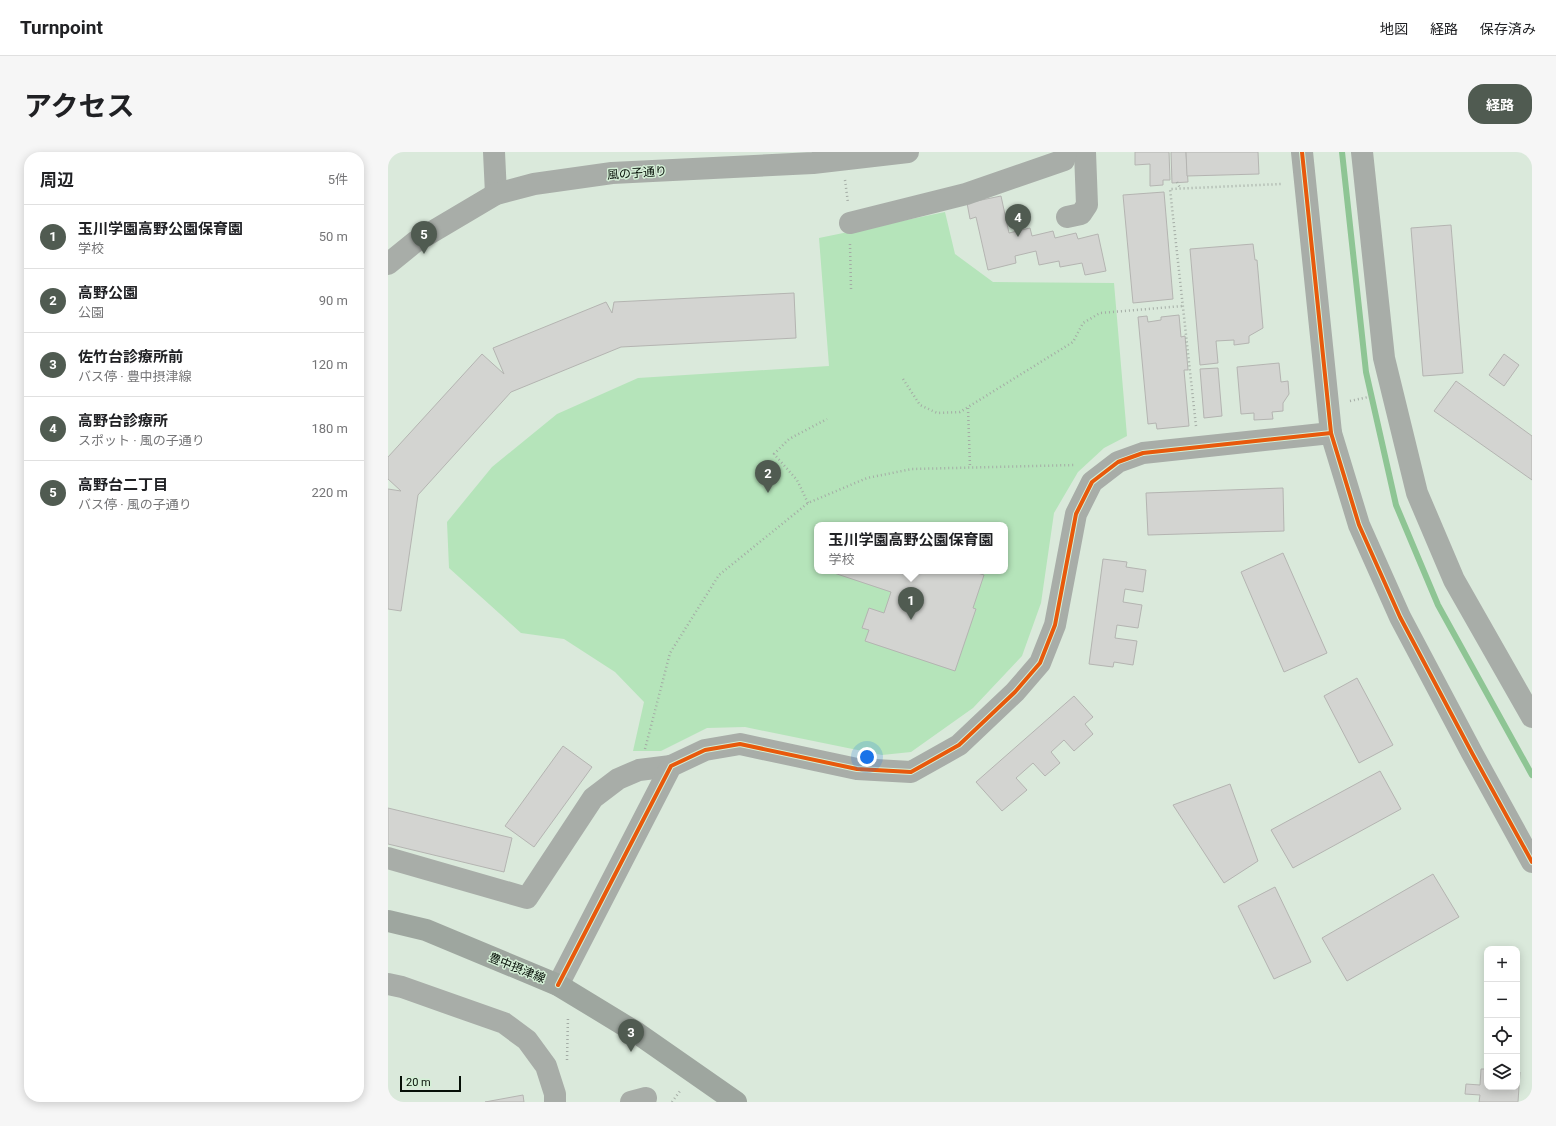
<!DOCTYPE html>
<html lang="ja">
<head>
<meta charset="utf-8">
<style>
  :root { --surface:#fff; --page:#f6f6f6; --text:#202124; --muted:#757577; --line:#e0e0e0; --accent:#505b51 }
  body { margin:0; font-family:Roboto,"Noto Sans JP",sans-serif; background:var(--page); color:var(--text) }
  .controls { position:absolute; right:12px; bottom:12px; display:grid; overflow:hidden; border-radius:8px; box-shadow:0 2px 10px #0003 }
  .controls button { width:36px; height:36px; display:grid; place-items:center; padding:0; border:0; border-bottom:1px solid var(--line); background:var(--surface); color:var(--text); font:20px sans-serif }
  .scale { position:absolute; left:12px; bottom:10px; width:61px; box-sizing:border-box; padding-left:4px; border:2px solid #060f07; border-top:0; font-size:11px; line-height:14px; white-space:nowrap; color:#060f07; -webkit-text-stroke:3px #d4efd6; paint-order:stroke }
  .you { position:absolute; left:479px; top:605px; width:14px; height:14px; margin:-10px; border:3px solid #fff; border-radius:50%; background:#1a73e8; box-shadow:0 0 0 6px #1a73e833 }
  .badge { display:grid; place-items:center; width:26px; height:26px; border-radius:50%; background:var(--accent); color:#fff; font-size:13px; font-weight:700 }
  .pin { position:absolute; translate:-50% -33px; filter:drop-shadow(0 1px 2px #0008) }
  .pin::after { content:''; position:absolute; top:21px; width:14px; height:12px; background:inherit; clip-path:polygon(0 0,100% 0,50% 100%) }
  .popup { position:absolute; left:426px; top:370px; width:194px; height:52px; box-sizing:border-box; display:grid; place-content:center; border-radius:8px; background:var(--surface); filter:drop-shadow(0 1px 3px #0005); font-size:13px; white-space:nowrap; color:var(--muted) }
  .popup b { font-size:15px; color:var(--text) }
  .popup::after { content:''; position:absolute; left:50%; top:100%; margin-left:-8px; border:8px solid transparent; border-top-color:var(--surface) }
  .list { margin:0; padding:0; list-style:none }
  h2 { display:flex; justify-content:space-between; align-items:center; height:52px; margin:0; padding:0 16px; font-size:17px }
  h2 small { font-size:13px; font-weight:400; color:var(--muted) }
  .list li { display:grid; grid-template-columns:26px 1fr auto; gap:12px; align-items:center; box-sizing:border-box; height:64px; padding:0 16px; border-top:1px solid var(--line) }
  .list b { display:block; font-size:15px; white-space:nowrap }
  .list p { margin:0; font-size:13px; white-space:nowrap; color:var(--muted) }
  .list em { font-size:13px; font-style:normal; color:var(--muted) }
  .icon { flex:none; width:22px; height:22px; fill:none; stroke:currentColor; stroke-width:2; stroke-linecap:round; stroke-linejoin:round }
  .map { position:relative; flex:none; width:1144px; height:950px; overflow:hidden; border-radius:16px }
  header { display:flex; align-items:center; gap:24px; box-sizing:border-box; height:56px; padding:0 20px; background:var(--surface); border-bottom:1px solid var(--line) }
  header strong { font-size:19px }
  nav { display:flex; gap:22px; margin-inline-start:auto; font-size:14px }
  .intro { display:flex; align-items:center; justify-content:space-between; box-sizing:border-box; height:96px; padding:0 24px }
  h1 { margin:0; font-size:28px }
  .button { padding:10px 18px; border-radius:16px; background:var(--accent); color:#fff; font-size:14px; font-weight:700 }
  main { display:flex; gap:24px; padding:0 24px }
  aside { flex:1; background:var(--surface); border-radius:16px; box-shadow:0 2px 10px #0003 }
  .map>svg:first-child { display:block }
  .green { fill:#b5e4ba; fill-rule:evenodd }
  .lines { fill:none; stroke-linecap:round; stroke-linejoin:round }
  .stream { stroke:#8ec594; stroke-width:6 }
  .building { fill:#d3d4d1; stroke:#b4b4b1 }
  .path { stroke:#a4aca5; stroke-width:2.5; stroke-dasharray:1 3; stroke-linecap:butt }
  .minor { stroke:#a8ada8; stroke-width:22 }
  .major { stroke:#9ea69f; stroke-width:22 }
  .cycleway-casing { stroke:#d4efd6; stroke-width:6 }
  .cycleway { stroke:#e8590c; stroke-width:4 }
  .labels { text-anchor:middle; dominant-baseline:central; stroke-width:3; stroke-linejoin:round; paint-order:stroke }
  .street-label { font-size:12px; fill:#060f07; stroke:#d4efd6 }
</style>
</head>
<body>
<header>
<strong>Turnpoint</strong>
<nav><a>地図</a><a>経路</a><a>保存済み</a></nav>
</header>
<div class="intro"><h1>アクセス</h1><a class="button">経路</a></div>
<main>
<aside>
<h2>周辺<small>5件</small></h2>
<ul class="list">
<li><span class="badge">1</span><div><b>玉川学園高野公園保育園</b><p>学校</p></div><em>50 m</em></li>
<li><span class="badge">2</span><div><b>高野公園</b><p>公園</p></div><em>90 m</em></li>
<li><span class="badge">3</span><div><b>佐竹台診療所前</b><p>バス停 · 豊中摂津線</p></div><em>120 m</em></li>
<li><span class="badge">4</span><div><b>高野台診療所</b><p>スポット · 風の子通り</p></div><em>180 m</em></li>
<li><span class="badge">5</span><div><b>高野台二丁目</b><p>バス停 · 風の子通り</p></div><em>220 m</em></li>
</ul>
</aside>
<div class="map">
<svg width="1144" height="950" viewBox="0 0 1144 950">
  <rect width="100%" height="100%" fill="#dae9db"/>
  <path class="green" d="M 557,60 L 567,102 L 605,130 L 726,131 L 739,284 L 716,296 L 690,320 L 666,361 L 653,451 L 634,504 L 585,556 L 523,600 L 494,603 L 357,575 L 319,576 L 273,599 L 245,599 L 256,550 L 227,520 L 176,487 L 133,481 L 61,416 L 59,370 L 104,315 L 169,262 L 250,226 L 441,214 L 431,86 ZM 429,373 L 617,373 L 617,419 L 429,419 Z"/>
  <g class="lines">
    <polyline class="stream" points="954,0 978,220 1008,353 1050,453 1144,623"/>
  </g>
  <g class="building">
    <polygon points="747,0 781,0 782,28 775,28 775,33 762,34 762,12 747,13"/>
    <polygon points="783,0 798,0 800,30 784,31"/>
    <polygon points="798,0 870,0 871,22 799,24"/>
    <polygon points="776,40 785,147 745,151 735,43"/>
    <polygon points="613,44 621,81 642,76 644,84 665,79 667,86 688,81 690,87 710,82 718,119 697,123 694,111 672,115 671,109 651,113 648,99 627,104 628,111 600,118 588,65 582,67 579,51"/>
    <polygon points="1063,73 1075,221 1035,224 1023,76"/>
    <polygon points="865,92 867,108 869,108 875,176 861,184 861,191 846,193 846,188 828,189 830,211 812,213 802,97"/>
    <polygon points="406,141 408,186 233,195 123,240 30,343 13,459 0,457 0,337 13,339 0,327 0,305 94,202 116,222 105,196 218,150 224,161 226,150"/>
    <polygon points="791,163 793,185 797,184 800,218 796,218 801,274 769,277 768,271 760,272 750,165 759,164 760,170 773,168 773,165"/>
    <polygon points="1116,202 1131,213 1116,234 1101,223"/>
    <polygon points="891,211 893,230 900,229 901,242 895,251 895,259 884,260 885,267 866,268 866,261 853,262 849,215"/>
    <polygon points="830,216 834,264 816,266 812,217"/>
    <polygon points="1068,229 1144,284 1144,328 1046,259"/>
    <polygon points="895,336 896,379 760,383 758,341"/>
    <polygon points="895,401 939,501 896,520 853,420"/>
    <polygon points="715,407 739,410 738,415 758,418 755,440 737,437 735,450 754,453 750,476 729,473 727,486 749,489 745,513 726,510 725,515 701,512"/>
    <polygon points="440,419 583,419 596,423 585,456 588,457 567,519 477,489 481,478 474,476 481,456 496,461 503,440"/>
    <polygon points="969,526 1005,593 971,611 936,544"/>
    <polygon points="686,544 705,565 697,572 705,582 686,599 676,588 663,600 672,611 657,624 645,611 628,626 639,638 614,659 588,630"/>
    <polygon points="175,594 204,615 146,695 117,674"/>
    <polygon points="992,619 1013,657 905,716 883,678"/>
    <polygon points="842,632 870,709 836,731 785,653"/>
    <polygon points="0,656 124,686 116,720 0,692"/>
    <polygon points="1045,722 1071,765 959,829 934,786"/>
    <polygon points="887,735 923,810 886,827 850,754"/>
    <polygon points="1093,917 1099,917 1099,935 1129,935 1129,919 1132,920 1130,950 1091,950 1092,943 1077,942 1078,932 1092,933"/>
    <polygon points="135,943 136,950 97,950"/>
  </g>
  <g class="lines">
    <g class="path">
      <polyline points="457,28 460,51"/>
      <polyline points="789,30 792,36"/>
      <polyline points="462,92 463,137"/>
      <polyline points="515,227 532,253 549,261 572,260 685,190 695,171 712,161 795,154"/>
      <polyline points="962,249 985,244"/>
      <polyline points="580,256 582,315"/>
      <polyline points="808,274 782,37 893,32"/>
      <polyline points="420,351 409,328 386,302 401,287 439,267"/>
      <polyline points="257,597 282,501 331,423 420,351 479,326 524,317 687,313"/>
      <polyline points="179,908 180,865"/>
      <polyline points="284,950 292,939"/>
    </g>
    <g class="minor">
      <polyline points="106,0 108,42"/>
      <polyline points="914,0 943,281 971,373 1012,465 1084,601 1144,710"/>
      <polyline points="974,0 996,206 1029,341 1066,428 1144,565"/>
      <polyline points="679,65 693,62 699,53 697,0"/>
      <polyline points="462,71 578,42 676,8 678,0"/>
      <polyline points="0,112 27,90 108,42 146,32 224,21 425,11 520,0"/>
      <polyline points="0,706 139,746 205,646 230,627 251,618 283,614"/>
      <polyline points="0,832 14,835 116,871 139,888 158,914 167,942 167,950"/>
      <polyline points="170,833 283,614 317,598 352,592 469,617 523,620 571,593 627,540 652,511 667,473 688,362 704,330 730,310 755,301 943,281"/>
      <polyline points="243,950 258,946"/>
    </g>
    <polyline class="major" points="0,769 38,778 170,833 249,881 348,950"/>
    <g class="cycleway-casing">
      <g id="cycleway">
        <polyline points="914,0 943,281 971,373 1012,465 1084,601 1144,710"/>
        <polyline points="170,833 283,614 317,598 352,592 469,617 523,620 571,593 627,540 652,511 667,473 688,362 704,330 730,310 755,301 943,281"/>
      </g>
    </g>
    <use href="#cycleway" class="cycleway"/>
  </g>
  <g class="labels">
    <g class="street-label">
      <text transform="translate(249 21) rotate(-4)">風の子通り</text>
      <text transform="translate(129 816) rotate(22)">豊中摂津線</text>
    </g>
  </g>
</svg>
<div class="controls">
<button>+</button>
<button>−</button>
<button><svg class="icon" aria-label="locate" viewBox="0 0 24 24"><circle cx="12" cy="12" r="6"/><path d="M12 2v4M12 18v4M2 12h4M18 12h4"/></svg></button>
<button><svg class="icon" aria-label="layers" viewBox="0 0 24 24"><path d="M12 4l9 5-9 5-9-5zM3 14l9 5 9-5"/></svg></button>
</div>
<div class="scale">20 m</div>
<div class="you"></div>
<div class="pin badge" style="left:523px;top:468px">1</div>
<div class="popup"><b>玉川学園高野公園保育園</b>学校</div>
<div class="pin badge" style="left:380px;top:341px">2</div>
<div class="pin badge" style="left:243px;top:900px">3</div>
<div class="pin badge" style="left:630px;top:85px">4</div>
<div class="pin badge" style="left:36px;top:102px">5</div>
</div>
</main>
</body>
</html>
